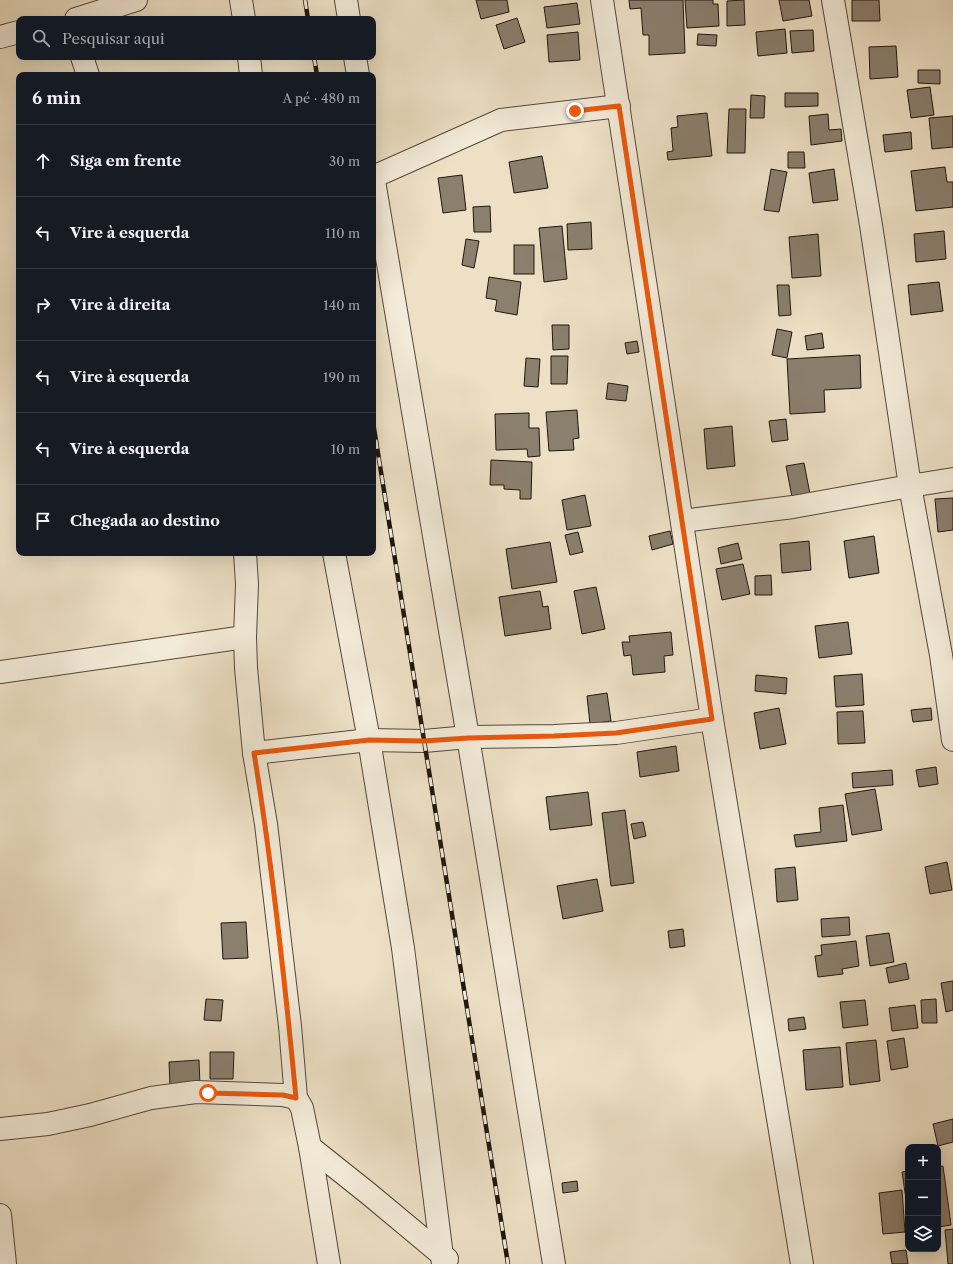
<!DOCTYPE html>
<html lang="pt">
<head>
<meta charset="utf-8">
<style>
  :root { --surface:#171b24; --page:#20242c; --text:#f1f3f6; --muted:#9ea1a6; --line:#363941 }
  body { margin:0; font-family:"Libre Caslon Text",serif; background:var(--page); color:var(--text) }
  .controls { position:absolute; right:12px; bottom:12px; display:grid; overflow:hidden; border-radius:8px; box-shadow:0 4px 16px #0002 }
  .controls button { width:36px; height:36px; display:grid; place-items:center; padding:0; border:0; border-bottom:1px solid var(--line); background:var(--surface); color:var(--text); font:20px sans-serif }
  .stop { position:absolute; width:12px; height:12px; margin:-9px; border:3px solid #ea580c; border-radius:50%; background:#fff }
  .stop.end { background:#ea580c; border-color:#fff; box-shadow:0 1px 4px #0008 }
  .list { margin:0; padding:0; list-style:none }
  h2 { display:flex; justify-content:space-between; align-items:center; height:52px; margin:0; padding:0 16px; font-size:17px }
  h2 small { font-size:13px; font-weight:400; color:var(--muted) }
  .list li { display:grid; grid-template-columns:26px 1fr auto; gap:12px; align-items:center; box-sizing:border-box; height:72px; padding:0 16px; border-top:1px solid var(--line) }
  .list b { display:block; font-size:15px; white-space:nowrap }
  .list em { font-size:13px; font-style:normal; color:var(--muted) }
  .icon { flex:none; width:22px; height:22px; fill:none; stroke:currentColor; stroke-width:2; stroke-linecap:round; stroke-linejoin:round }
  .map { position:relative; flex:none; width:953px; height:1264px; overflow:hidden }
  .search { position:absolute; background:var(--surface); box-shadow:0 4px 16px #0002; left:16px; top:16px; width:360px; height:44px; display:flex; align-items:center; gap:10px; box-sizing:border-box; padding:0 14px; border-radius:8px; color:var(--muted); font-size:15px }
  .panel { position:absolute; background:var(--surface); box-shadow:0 4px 16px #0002; left:16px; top:72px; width:360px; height:484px; border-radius:8px }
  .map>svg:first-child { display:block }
  .building { fill:#8b7f6e; stroke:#20160f }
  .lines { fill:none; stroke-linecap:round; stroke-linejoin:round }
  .minor-casing { stroke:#53483c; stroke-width:24 }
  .minor { stroke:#f3ebd9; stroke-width:22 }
  .rail-casing { stroke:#20160f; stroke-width:4.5 }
  .rail { stroke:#f3ebd9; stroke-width:3; stroke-dasharray:9; stroke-linecap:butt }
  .route { stroke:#ea580c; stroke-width:5 }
</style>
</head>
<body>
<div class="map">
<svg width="953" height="1264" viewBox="0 0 953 1264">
  <rect width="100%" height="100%" fill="#ede0c5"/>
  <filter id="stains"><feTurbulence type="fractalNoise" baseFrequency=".005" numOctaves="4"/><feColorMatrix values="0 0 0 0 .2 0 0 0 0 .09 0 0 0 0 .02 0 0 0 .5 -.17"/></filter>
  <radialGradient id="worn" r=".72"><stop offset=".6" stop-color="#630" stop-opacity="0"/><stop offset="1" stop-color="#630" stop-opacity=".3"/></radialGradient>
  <g class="building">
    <polygon points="476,0 507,0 509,12 481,19"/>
    <polygon points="629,0 683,0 685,53 649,55 649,35 643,35 641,8 630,9"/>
    <polygon points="685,0 713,0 713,4 718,4 719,26 687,28"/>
    <polygon points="744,0 745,25 727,26 727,1"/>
    <polygon points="779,0 809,0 812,16 783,21"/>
    <polygon points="852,0 879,0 880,21 852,21"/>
    <polygon points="577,3 580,24 547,28 544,7"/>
    <polygon points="517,18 525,42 504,49 496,25"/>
    <polygon points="785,29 787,53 758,56 756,32"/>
    <polygon points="813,30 814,51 792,53 790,31"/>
    <polygon points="578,32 580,60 549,62 547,35"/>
    <polygon points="698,34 717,35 716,46 697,45"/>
    <polygon points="896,46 898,77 870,79 869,47"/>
    <polygon points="918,70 940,70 940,84 918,83"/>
    <polygon points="930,87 934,115 911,118 907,90"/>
    <polygon points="785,93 818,93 818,106 785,107"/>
    <polygon points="751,95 765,96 764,118 750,118"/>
    <polygon points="729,109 746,109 745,153 727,153"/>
    <polygon points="707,113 712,156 668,160 667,152 673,151 671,128 678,127 677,116"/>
    <polygon points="828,114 829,130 841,129 842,141 811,145 809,116"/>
    <polygon points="953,116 953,147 932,149 929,118"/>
    <polygon points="911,132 912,149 885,152 883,135"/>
    <polygon points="788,152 804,152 805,168 788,168"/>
    <polygon points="542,156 548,188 514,193 509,162"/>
    <polygon points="945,167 947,182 953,182 953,207 916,211 911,171"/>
    <polygon points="771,169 787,172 779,212 764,210"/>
    <polygon points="834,169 838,200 813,203 809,173"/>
    <polygon points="462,175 466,210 443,213 438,178"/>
    <polygon points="490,206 491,232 474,232 473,207"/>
    <polygon points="591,222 592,249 568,250 567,224"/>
    <polygon points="562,226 567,279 544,282 539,228"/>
    <polygon points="944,231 946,259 916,262 914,234"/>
    <polygon points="818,234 821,276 792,278 789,237"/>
    <polygon points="466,239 479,241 474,268 462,265"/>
    <rect x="514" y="245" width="20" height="29"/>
    <polygon points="489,277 521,282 517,315 495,311 497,300 486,298"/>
    <polygon points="939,282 943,311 911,315 908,285"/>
    <polygon points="777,285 789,285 791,315 779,316"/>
    <polygon points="552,325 569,325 569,349 553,350"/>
    <polygon points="777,329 792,332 787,358 772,355"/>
    <polygon points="822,333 824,348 807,350 805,336"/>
    <polygon points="637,341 639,352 627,354 625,343"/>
    <polygon points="860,355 861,388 824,390 825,412 790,414 787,359"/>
    <polygon points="551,356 568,356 567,384 551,384"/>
    <polygon points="526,358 540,359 538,387 524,386"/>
    <polygon points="608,383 628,386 626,401 606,399"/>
    <polygon points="577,410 579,438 573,439 574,450 549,451 546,412"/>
    <polygon points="529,413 529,428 539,428 540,456 528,457 527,449 496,450 495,414"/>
    <polygon points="786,419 788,440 772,442 769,421"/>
    <polygon points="732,426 735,466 707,469 704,429"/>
    <polygon points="491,460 532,462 531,499 520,499 520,490 504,489 504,485 490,485"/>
    <polygon points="804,463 810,494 792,497 786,466"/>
    <polygon points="585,495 591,526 567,530 562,500"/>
    <polygon points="953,498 953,530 938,532 935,499"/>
    <polygon points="670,531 673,544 652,550 649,536"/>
    <polygon points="578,532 583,552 570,555 565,535"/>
    <polygon points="874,536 879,573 849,578 844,541"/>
    <polygon points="809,541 811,570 782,573 780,544"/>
    <polygon points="550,542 557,582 512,589 506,549"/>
    <polygon points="738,543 742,559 721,564 718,548"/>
    <polygon points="743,564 750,594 722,600 716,569"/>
    <polygon points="771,575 772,595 755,595 755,576"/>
    <polygon points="596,587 605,629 582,634 574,591"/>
    <polygon points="540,591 543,607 548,606 551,629 505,636 499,597"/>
    <polygon points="848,622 852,654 819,658 815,626"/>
    <polygon points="671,632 673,655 664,656 665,672 633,675 631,655 624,656 622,642 630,642 629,636"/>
    <polygon points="862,674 864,705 836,707 834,676"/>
    <polygon points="756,675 787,678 786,694 755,691"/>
    <polygon points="607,693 611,721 590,724 587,696"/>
    <polygon points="779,708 786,744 760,749 754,713"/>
    <polygon points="931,708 932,720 913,722 911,710"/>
    <polygon points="863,711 865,743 838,744 837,712"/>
    <polygon points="676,746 679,771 640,777 637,752"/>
    <polygon points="936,767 938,784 919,787 916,770"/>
    <polygon points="892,770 893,785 853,788 852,773"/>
    <polygon points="875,789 882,830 852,835 845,794"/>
    <polygon points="588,792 592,825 550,830 546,797"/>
    <polygon points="843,805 847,841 796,847 794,835 821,832 819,808"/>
    <polygon points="625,810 634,883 611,886 602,813"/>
    <polygon points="643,822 646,836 634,839 631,824"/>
    <polygon points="947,862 952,890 930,894 925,867"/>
    <polygon points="795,867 798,900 777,902 775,869"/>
    <polygon points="597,879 603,911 563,919 557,886"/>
    <polygon points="849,917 850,935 822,937 821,919"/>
    <polygon points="246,922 248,958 223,959 221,923"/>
    <polygon points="683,929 685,946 670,948 668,931"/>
    <polygon points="889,933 894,962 870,966 866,936"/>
    <polygon points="856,941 859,966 842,969 843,974 818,977 815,956 822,955 821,945"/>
    <polygon points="906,963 909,979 889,983 886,968"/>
    <polygon points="953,981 953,1010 946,1012 941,983"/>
    <polygon points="206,999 223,1000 221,1021 204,1020"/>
    <polygon points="936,999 937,1023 922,1023 921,1000"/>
    <polygon points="865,1000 868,1025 843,1028 840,1002"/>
    <polygon points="915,1005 918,1028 892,1031 889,1008"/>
    <polygon points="804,1017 806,1029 789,1031 788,1019"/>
    <polygon points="904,1038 908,1067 891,1070 887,1041"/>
    <polygon points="876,1040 880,1081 850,1085 846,1043"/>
    <polygon points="840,1047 843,1087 806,1090 803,1050"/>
    <polygon points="210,1052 234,1052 233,1079 210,1079"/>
    <polygon points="199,1060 200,1085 170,1087 169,1062"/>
    <polygon points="953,1119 953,1142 938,1146 933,1124"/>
    <polygon points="943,1166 951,1225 938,1227 938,1167"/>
    <polygon points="908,1171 908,1205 907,1206 902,1172"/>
    <polygon points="577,1181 578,1191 563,1193 562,1183"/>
    <polygon points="902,1190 905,1232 883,1234 879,1193"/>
    <polygon points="953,1229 953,1264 948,1264 945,1230"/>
    <polygon points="906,1250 908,1264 892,1264 890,1252"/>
  </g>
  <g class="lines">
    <g class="minor-casing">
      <g id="minor">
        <polyline points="241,0 244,19"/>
        <polyline points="346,0 349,19"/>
        <polyline points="602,0 712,719 802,1264"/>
        <polyline points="833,0 871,225 910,486 941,655 953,740"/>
        <polyline points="76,19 136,0"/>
        <polyline points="0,37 19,32"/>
        <polyline points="82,57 88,75"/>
        <polyline points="249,57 251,75"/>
        <polyline points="355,57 358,75"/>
        <polyline points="373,175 468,737 554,1264"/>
        <polyline points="373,177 501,120 619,106"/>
        <polyline points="682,521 793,507 910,486 953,479"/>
        <polyline points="245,553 247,584 245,637 246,668 254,753 266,824 276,908 290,1026 296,1098"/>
        <polyline points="334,553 369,740 403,948 443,1264"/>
        <polyline points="0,672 245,637"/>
        <polyline points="254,753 369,740 424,741 468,737 554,736 616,733 712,719"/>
        <polyline points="0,1129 48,1124 90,1115 151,1098 196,1092 283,1095 296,1098 302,1108 310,1147 329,1264"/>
        <polyline points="310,1147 369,1194 447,1259"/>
        <polyline points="0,1215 5,1264"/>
      </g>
    </g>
    <use href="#minor" class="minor"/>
    <g class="rail-casing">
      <g id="rail">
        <polyline points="305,0 308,19"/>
        <polyline points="314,57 317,75"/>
        <polyline points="373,422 508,1264"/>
      </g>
    </g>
    <use href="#rail" class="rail"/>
  </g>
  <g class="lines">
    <path class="route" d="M 208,1093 L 283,1095 L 296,1098 C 285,982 273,868 254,753 L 369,740 L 424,741 L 468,738 L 554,736 L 616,733 L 712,719 L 619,106 L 575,111"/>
  </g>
  <rect width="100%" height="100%" filter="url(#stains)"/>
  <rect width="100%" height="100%" fill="url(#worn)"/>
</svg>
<div class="controls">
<button>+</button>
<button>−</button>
<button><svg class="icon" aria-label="layers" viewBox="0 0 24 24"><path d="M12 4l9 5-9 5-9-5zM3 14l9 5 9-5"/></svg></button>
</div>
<div class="stop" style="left:208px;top:1093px"></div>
<div class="stop end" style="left:575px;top:111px"></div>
<div class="search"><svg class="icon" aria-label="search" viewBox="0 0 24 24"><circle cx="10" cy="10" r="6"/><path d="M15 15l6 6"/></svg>Pesquisar aqui</div>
<section class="panel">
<h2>6 min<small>A pé · 480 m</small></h2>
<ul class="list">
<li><svg class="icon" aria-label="ahead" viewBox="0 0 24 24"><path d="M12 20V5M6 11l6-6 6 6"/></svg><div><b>Siga em frente</b></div><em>30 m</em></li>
<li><svg class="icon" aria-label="left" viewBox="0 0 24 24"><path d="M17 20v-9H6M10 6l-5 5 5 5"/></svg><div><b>Vire à esquerda</b></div><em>110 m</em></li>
<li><svg class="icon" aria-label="right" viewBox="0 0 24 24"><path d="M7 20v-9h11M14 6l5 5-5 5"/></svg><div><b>Vire à direita</b></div><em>140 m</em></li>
<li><svg class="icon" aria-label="left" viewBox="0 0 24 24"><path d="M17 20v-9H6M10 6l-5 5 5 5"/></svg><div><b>Vire à esquerda</b></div><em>190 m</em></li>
<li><svg class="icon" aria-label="left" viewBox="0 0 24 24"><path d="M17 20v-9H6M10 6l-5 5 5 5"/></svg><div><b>Vire à esquerda</b></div><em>10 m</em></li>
<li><svg class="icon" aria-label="arrive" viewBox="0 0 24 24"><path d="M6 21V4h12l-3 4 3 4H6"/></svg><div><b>Chegada ao destino</b></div></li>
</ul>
</section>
</div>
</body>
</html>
